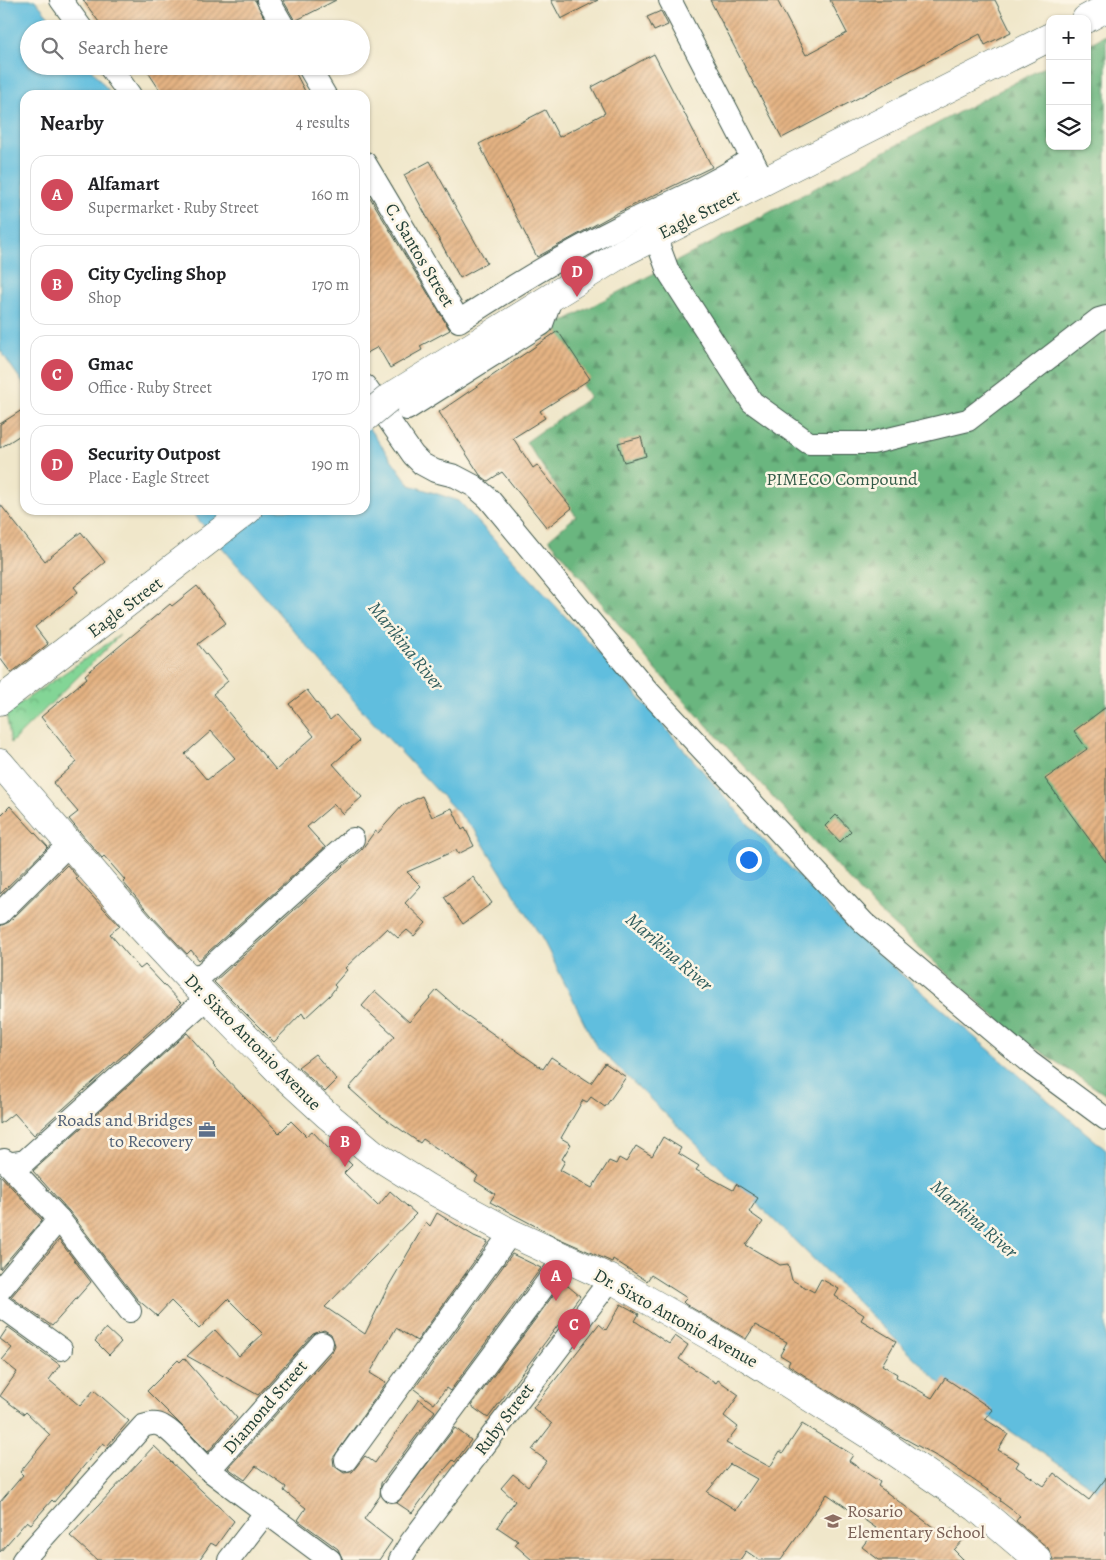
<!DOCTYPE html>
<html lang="en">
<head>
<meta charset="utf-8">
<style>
  :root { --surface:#fff; --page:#f2f2f2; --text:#202124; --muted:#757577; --line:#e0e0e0; --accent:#d1495b }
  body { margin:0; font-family:Alegreya,serif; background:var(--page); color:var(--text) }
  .controls { position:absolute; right:15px; top:15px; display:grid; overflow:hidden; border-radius:10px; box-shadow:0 1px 4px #0004 }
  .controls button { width:45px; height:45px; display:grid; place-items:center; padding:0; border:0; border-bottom:1px solid var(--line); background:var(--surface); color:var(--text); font:25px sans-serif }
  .you { position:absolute; left:748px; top:859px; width:18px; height:18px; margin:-12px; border:4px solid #fff; border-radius:50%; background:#1a73e8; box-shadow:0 0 0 8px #1a73e833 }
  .badge { display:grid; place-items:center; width:32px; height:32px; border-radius:50%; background:var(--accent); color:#fff; font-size:16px; font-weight:700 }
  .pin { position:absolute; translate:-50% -41px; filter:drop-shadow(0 1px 2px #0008) }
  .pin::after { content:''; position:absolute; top:26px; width:18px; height:15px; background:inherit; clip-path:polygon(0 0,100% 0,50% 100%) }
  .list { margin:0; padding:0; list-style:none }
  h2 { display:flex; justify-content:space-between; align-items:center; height:65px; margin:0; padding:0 20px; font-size:21px }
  h2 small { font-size:16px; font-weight:400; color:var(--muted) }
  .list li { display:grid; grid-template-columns:32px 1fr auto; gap:15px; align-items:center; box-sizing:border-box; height:80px; margin:0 10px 10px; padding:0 10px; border:1px solid var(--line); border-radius:15px }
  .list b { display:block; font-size:19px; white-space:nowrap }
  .list p { margin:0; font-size:16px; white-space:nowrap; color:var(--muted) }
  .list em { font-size:16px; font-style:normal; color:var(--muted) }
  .icon { flex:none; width:28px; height:28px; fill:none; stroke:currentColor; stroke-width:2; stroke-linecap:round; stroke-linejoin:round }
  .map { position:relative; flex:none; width:1106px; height:1560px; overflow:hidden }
  .search { position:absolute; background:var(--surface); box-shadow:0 1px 4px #0004; left:20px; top:20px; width:350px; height:55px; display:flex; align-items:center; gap:12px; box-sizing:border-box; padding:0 18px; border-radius:28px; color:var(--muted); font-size:19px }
  .panel { position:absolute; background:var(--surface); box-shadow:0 1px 4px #0004; left:20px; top:90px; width:350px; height:425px; border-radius:15px }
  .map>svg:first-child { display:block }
  .forest { fill:url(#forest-firs); stroke:#447a5a }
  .park { fill:url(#park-crowns); stroke:#518965 }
  .water { fill:#60bede; stroke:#407e89 }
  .building { fill:url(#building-hatch); fill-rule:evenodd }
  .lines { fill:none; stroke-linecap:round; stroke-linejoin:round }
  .minor-casing { stroke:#3e564a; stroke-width:24 }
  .major-casing { stroke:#3e564a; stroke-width:29 }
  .minor { stroke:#fff; stroke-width:22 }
  .major { stroke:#fff; stroke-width:28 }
  .major-bridge-casing { stroke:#3e564a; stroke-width:29; stroke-linecap:butt }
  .major-bridge { stroke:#fff; stroke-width:28 }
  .labels { text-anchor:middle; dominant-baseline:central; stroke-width:5; stroke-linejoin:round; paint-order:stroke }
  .street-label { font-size:18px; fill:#1f3d34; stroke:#fcf5e5 }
  .park-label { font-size:18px; fill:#335b48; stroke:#fcf5e5 }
  .service-label { font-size:18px; fill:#4e5e75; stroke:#fcf5e5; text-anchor:end }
  .education-label { font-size:18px; fill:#785e54; stroke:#fcf5e5; text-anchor:start }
  .water-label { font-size:19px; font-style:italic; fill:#2f5d5e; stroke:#fcf5e5 }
</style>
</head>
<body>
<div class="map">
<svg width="1106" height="1560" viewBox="0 0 1106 1560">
  <defs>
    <pattern id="forest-firs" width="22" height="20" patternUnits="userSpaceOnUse" patternTransform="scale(1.25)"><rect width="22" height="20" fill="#6ab67f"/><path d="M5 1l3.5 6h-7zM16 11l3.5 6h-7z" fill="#579569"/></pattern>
    <pattern id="park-crowns" width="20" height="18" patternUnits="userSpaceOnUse" patternTransform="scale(1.25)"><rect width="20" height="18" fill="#83d596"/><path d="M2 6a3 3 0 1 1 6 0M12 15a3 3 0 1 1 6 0" fill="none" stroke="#6bae7b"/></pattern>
    <pattern id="building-hatch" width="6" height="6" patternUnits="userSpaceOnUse" patternTransform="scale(1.25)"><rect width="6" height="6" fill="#e5b383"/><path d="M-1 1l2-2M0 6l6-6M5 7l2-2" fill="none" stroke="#b9936c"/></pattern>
  </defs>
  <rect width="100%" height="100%" fill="#fcf5e5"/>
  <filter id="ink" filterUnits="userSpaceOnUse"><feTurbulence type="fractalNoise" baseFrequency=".02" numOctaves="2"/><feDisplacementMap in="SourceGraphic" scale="10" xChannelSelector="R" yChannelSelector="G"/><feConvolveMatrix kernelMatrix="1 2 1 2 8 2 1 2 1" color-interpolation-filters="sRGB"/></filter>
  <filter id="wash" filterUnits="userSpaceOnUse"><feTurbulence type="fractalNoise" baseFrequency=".0096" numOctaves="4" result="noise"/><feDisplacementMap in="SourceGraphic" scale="20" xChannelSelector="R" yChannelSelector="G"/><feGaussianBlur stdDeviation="1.12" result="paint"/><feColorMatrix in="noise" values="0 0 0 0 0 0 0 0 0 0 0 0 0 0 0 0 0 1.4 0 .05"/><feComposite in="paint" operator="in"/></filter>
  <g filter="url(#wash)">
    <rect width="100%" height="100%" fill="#f0e7ca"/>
    <polygon class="forest" points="1106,35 1106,1095 1014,1034 879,912 656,670 549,539 576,516 526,442 590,397 545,331 1050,64 1050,146 1087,146 1087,45"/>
    <polygon class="park" points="120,635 11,743 6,713"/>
    <g class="water">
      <polygon points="0,0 35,0 59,29 29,29 29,66 89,66 112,95 25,95 25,386 0,350"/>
      <polygon points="365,423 410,485 459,501 630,687 751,827 852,932 1106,1150 1106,1497 938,1381 596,1046 544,942 476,832 368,717 190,510 365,510"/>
    </g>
    <g id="blocks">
      <g class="building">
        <polygon points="83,0 255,0 270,29 104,29"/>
        <polygon points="283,0 336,0 295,21"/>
        <polygon points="551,0 598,0 561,19"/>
        <polygon points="710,0 777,0 806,55 847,33 830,0 995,0 1011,32 985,45 980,34 782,138"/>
        <polygon points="661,11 668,25 654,31 647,17"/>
        <polygon points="654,54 712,167 611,216 537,257 479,144 545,110 559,137 605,113 592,87"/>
        <polygon points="144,66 292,66 307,95 163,95"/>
        <polygon points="430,161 487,263 460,278 404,175"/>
        <polygon points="365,189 450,330 420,346 422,350 390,368 378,347 365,354"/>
        <polygon points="558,331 590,379 540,411 545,418 513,438 533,468 537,465 572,508 547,528 502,472 488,481 480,475 439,412"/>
        <polygon points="25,408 25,432 0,448 0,424"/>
        <polygon points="641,437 646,456 624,462 618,443"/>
        <polygon points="0,504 45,561 81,532 105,562 74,587 78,592 35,627 48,644 11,673 0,658"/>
        <path d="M 197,586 L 226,623 L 198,644 L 228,681 L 213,694 L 276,770 L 314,736 L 289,704 L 307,690 L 330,720 L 336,715 L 359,741 L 333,764 L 362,797 L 343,814 L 334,804 L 307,827 L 325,847 L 199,960 L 191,950 L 187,954 L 151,915 L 123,882 L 125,880 L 104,856 L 102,858 L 69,819 L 78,812 L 53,783 L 77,762 L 41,717 L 87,678 L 85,675 L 170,604 L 172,606 ZM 211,731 L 235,758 L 207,780 L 185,754 Z"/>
        <polygon points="1106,707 1106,862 1045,779 1087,749 1074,731"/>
        <polygon points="422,796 432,817 452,808 462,830 465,828 474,846 458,854 456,850 407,872 421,886 405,903 426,923 414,936 407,930 398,938 387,928 345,968 347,970 334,985 336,987 330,995 305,1018 302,1013 274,1042 214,982 362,849 375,831 378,833 402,806"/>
        <polygon points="10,806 48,847 0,894 0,816"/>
        <polygon points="836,815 851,831 840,842 825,826"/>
        <polygon points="67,865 78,878 76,879 120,926 110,934 140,969 145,965 181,1003 34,1135 14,1113 0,1124 0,926 9,922"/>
        <polygon points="473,877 492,903 463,924 444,897"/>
        <polygon points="437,990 462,1012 543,1069 551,1057 591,1083 605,1063 626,1077 605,1107 591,1097 587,1102 583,1100 561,1138 571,1144 562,1159 565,1161 560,1170 592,1188 609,1161 616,1164 619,1158 626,1162 636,1146 652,1156 663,1137 681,1148 678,1153 699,1166 696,1170 733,1190 736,1184 758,1198 749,1212 763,1222 746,1245 780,1265 788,1264 792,1280 814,1292 821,1279 839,1289 835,1296 864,1315 861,1320 896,1341 882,1365 897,1374 896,1377 932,1398 945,1378 993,1410 985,1419 1008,1434 998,1450 1019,1462 1016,1467 1044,1486 1054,1473 1089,1500 1106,1478 1106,1560 1053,1560 1048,1548 1016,1521 1020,1516 1000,1501 1001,1499 947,1462 900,1436 788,1365 790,1361 780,1355 787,1342 755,1325 746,1339 685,1304 683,1302 687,1298 651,1275 647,1281 613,1259 612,1262 558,1238 490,1202 495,1194 475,1181 478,1176 423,1139 420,1143 377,1113 349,1088 395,1036 362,1006 375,991 409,1022"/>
        <polygon points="187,1033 214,1064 213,1065 279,1133 291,1121 306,1136 312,1131 329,1149 332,1146 352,1165 344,1173 378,1206 390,1191 416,1214 325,1307 365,1334 388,1287 426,1222 430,1226 437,1213 474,1236 488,1242 417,1341 396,1328 370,1373 386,1383 333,1458 334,1466 344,1473 352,1472 365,1456 375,1463 419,1399 435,1411 381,1483 380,1496 364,1519 392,1541 379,1560 343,1560 338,1549 298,1520 306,1508 284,1491 286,1487 256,1466 245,1480 228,1468 332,1352 335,1345 331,1334 324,1330 313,1334 258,1395 187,1356 215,1330 239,1356 263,1334 228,1299 199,1329 171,1301 157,1316 137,1299 69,1211 33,1171"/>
        <polygon points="315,1054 337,1080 325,1092 298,1067"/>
        <polygon points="0,1175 42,1220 0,1269"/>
        <polygon points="59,1240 91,1282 52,1326 11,1297"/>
        <polygon points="512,1254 541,1268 450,1391 446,1388 434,1404 414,1389"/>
        <polygon points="563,1282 580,1296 488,1418 471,1406"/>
        <path d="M 621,1304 L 639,1314 L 635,1321 L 669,1344 L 675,1336 L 688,1345 L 679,1359 L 716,1383 L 718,1380 L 739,1395 L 724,1416 L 738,1427 L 726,1443 L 770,1467 L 780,1451 L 783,1453 L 802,1424 L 853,1455 L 849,1461 L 880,1482 L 878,1486 L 945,1536 L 953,1527 L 965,1538 L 954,1550 L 964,1560 L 879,1560 L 862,1547 L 876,1528 L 827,1494 L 781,1560 L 759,1560 L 746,1551 L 740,1560 L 532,1560 L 515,1545 L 518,1541 L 497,1527 L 515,1501 L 501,1488 L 513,1474 L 528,1486 L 547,1461 L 532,1450 L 552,1424 L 533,1408 L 599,1324 L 606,1330 ZM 730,1464 L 757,1479 L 736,1510 L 707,1492 Z"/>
        <polygon points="8,1327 60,1365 49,1380 80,1406 94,1390 129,1421 107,1446 103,1443 54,1502 52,1500 31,1524 27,1521 0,1552 0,1502 23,1475 20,1472 50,1435 26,1412 24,1414 0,1396 17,1372 2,1360 12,1348 0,1339"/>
        <polygon points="106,1328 121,1342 109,1355 95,1341"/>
        <polygon points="184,1358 237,1418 208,1452 147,1391 178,1360 180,1362"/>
        <polygon points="455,1428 471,1440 455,1462 453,1460 439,1476 412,1513 397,1503"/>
        <polygon points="154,1446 234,1521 216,1546 211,1543 199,1560 97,1560 70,1536"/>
      </g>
    </g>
  </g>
  <g filter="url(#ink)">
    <use href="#blocks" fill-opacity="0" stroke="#3e564a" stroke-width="1"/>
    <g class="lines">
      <g class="minor-casing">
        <g id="minor">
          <polyline points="61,0 82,29"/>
          <polyline points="268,0 285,29"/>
          <polyline points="670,0 759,172"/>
          <polyline points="109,66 130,95"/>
          <polyline points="308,66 325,95"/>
          <path d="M 365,163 L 459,321 C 511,287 561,256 617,228 C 660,206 713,186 752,158"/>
          <polyline points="655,236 668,271 752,402 809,443 872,443 968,420 1099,319 1106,317"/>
          <polyline points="365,386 413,455 422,464 435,471 455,476 474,486 489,499 647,690 864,923 1029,1062 1106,1119"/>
          <polyline points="407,409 542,324 552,296"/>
          <polyline points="0,913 70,843"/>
          <polyline points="193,983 353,839"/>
          <polyline points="4,1160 59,1219 130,1311"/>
          <polyline points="0,1161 13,1163 25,1161 207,998"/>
          <polyline points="0,1290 59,1219"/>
          <polyline points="0,1305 61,1349"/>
          <polyline points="322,1343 209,1470 330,1560"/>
          <polyline points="346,1460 511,1233"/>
          <polyline points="392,1491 565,1258"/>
          <path d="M 23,1560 L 143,1426 C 149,1424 156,1422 162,1426 C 178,1434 193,1459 209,1470"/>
          <polyline points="229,1560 266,1512"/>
          <polyline points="400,1560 411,1542 611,1279"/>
        </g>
      </g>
      <g class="major-casing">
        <g id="major">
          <polyline points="1086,19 1106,8"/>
          <polyline points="389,398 624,252 1050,37"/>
          <polyline points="0,701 248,510"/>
          <polyline points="0,763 139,925 193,983 278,1070 326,1114 374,1154 428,1188 511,1233 611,1279 748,1358 885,1445 977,1508 1038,1560"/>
        </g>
      </g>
      <use href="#minor" class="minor"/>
      <use href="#major" class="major"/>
      <g class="major-bridge-casing">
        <polyline id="major-bridge" points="365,418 389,398"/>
      </g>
      <use href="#major-bridge" class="major-bridge"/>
    </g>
  </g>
  <defs>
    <g id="office-bare" transform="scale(1.35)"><path d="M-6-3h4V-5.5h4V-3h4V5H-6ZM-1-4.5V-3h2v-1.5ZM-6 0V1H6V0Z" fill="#5c6f8a" stroke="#fcf5e5" stroke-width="2.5" paint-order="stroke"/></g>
    <g id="school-bare" transform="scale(1.35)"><path d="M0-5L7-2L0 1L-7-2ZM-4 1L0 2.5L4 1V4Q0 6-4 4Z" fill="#8d6e63" stroke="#fcf5e5" stroke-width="2.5" paint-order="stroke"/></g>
  </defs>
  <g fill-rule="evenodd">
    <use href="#office-bare" x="207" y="1130"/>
    <use href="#school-bare" x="833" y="1521"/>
  </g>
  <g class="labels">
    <g class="street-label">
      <text transform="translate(699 214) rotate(-27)">Eagle Street</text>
      <text transform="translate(420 255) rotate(59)">C. Santos Street</text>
      <text transform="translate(125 607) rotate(-37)">Eagle Street</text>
      <text transform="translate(253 1042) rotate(45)">Dr. Sixto Antonio Avenue</text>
      <text transform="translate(676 1318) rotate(29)">Dr. Sixto Antonio Avenue</text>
      <text transform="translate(265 1407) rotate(-49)">Diamond Street</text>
      <text transform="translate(504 1419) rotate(-53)">Ruby Street</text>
    </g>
    <g class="park-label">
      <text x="842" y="479">PIMECO Compound</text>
    </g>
    <g class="service-label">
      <text x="193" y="1120">Roads and Bridges<tspan x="193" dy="21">to Recovery</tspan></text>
    </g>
    <g class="education-label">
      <text x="847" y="1511">Rosario<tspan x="847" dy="21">Elementary School</tspan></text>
    </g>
    <g class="water-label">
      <text transform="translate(406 646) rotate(51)">Marikina River</text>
      <text transform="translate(669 952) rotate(41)">Marikina River</text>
      <text transform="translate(974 1219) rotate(41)">Marikina River</text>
    </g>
  </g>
</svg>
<div class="controls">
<button>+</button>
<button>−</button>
<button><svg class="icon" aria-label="layers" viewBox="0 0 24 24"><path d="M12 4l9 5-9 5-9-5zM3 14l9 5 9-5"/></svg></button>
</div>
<div class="you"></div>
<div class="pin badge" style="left:556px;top:1301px">A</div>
<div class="pin badge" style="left:345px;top:1167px">B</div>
<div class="pin badge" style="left:574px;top:1350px">C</div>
<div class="pin badge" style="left:577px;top:297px">D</div>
<div class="search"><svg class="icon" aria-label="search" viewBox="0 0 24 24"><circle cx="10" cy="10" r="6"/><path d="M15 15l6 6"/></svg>Search here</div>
<section class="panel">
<h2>Nearby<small>4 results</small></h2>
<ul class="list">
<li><span class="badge">A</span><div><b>Alfamart</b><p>Supermarket · Ruby Street</p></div><em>160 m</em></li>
<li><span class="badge">B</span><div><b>City Cycling Shop</b><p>Shop</p></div><em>170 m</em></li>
<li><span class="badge">C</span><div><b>Gmac</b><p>Office · Ruby Street</p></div><em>170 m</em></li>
<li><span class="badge">D</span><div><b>Security Outpost</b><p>Place · Eagle Street</p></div><em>190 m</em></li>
</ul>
</section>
</div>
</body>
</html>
